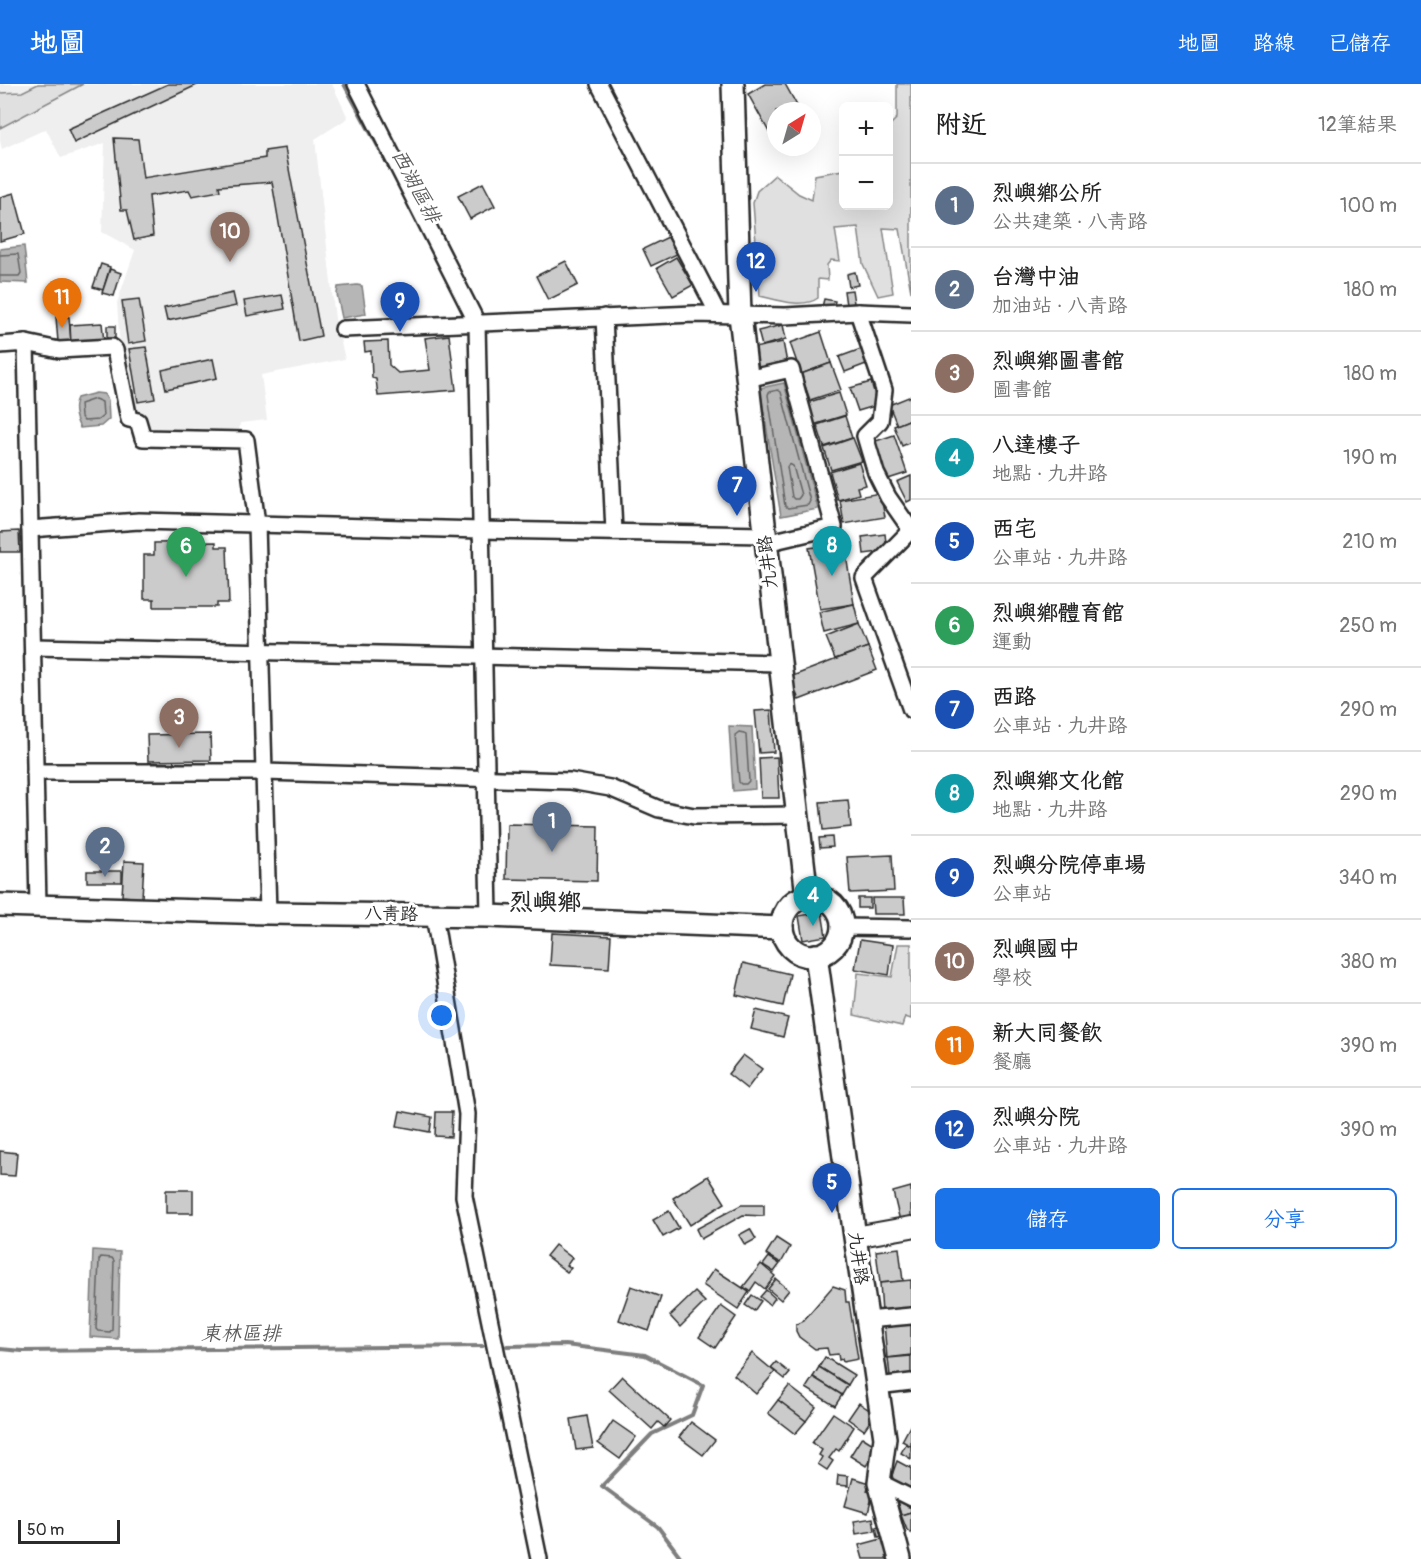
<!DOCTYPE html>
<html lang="zh-TW">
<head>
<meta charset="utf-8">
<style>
  :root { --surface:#fff; --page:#f2f2f2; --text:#222; --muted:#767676; --line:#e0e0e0; --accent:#1a73e8 }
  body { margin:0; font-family:Pangolin,"LXGW WenKai TC",sans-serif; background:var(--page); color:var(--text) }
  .controls { position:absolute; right:18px; top:18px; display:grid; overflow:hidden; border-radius:9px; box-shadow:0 6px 24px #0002 }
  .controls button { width:54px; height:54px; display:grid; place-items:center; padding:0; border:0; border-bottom:2px solid var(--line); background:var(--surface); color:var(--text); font:30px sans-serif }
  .compass { position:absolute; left:767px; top:18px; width:54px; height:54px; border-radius:50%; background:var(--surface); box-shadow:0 6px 24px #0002; rotate:37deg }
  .scale { position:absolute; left:18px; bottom:15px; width:102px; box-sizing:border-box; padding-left:6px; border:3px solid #2b2b2b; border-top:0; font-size:16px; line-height:21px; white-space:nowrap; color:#2b2b2b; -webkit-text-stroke:4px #fff; paint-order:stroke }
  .you { position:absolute; left:442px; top:932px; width:21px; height:21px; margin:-15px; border:4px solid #fff; border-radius:50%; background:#1a73e8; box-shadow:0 0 0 9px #1a73e833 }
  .badge { display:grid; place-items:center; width:39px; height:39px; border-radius:50%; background:var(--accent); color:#fff; font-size:20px; font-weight:700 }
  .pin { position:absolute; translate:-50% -50px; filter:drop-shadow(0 2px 3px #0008) }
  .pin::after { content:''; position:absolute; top:32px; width:21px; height:18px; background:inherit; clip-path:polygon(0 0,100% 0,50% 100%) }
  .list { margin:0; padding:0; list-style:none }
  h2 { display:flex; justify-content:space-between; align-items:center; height:78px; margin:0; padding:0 24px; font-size:26px }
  h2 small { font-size:20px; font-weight:400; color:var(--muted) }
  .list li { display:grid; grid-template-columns:39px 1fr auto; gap:18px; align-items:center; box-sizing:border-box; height:84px; padding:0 24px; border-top:2px solid var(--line) }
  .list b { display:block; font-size:22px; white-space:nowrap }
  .list p { margin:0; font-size:20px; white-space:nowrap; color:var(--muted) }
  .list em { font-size:20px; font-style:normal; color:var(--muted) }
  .actions { display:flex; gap:12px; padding:18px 24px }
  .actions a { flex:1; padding:14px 0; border:2px solid var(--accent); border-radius:9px; text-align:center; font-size:21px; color:var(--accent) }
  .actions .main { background:var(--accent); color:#fff }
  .map { position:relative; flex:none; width:911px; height:1475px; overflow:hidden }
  header { display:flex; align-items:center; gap:36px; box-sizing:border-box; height:84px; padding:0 30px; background:var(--accent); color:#fff }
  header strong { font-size:28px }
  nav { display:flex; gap:33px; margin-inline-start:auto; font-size:21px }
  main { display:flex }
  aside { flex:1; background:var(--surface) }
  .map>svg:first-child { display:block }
  .built { fill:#efefef }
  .green { fill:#e0e0e0; stroke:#868686; stroke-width:1.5 }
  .water { fill:#b6b6b6; stroke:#7e7e7e; stroke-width:1.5 }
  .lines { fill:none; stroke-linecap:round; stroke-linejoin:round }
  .shore { stroke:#636363; stroke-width:1.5 }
  .stream { stroke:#7e7e7e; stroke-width:4 }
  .building { fill:#cbcbcb; stroke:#2b2b2b; stroke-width:1.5 }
  .minor-casing { stroke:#2b2b2b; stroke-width:20 }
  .tertiary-casing { stroke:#2b2b2b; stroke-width:24 }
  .secondary-casing { stroke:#2b2b2b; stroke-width:26 }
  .minor { stroke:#fff; stroke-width:15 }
  .tertiary { stroke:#fff; stroke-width:20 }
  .secondary { stroke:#fff; stroke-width:21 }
  .labels { text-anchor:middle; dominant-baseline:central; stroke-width:6; stroke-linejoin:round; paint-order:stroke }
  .street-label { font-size:18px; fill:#2b2b2b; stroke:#fff }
  .water-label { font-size:20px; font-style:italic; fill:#5c5c5c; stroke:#fff }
  .district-label { font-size:24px; font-weight:bold; fill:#2b2b2b; stroke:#fff }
</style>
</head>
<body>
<header>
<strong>地圖</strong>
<nav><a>地圖</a><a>路線</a><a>已儲存</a></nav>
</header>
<main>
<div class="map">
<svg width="911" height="1475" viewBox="0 0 911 1475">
  <rect width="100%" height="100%" fill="#fff"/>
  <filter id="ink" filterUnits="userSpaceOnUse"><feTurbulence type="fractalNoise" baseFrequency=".0167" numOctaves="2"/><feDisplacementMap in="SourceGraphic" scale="12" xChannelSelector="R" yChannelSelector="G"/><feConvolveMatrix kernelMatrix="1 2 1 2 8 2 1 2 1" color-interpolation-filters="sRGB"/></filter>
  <g filter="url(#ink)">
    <polygon class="built" points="0,0 332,0 348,34 315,55 335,235 345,275 261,291 267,336 240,339 239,347 150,344 149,337 134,331 120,265 117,219 135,166 102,148 105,59 61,74 46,45 2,65 0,57"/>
    <g class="green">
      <polygon points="38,0 83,0 0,44 0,9 22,8"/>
      <path d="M 897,0 L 911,0 L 911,208 L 900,145 L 883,144 L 893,209 L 878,212 L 863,180 L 858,143 L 835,145 L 840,177 L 831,176 L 827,181 L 828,196 L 818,195 L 818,214 C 803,225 777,216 760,212 L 753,119 L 757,107 L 775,91 L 799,110 L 812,116 L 815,91 L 843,86 L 844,122 L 888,122 L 889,42 L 897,34 Z"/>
      <polygon points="898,860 911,860 911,935 905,933 902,942 854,931 858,889 892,893"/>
    </g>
    <g class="water">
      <polygon points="24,162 28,199 0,198 0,165"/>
      <polygon points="357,201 362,202 366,230 342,234 337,210 338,203"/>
      <polygon points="784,299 818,425 781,432 760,304"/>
      <path d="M 96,309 L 104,310 L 108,316 L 109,335 L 101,342 L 80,344 C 75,334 72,324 77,314 Z"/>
      <polygon points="729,642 752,643 755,705 733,707"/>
      <polygon points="93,1166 120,1168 118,1255 90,1253"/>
    </g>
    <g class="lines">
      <g class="shore">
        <polyline points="0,171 18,170 21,189 19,192 0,192"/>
        <polygon points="778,306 781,308 810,417 808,421 788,424 785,422 768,311 769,308"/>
        <polygon points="95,315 102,318 103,332 98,336 84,337 81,333 80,320"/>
        <polygon points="789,380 793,382 801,411 798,415 794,415 792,413 787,383"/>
        <polygon points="739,648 744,649 746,651 749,697 746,700 741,700 739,698 735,651"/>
        <polygon points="101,1173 112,1174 114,1177 112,1245 110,1248 98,1247 96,1245 99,1176"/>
      </g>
      <g class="stream">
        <polyline points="344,0 398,99"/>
        <polyline points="507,1262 565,1261 645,1271 703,1301 692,1331 652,1350 602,1402 658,1443 682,1475"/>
        <polyline points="0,1265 22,1267 483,1262"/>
      </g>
    </g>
    <g class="building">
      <polygon points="168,0 199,0 74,59 68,45"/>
      <polygon points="765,0 785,0 800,27 776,27 776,44 769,48 748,10"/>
      <polygon points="114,54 138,55 143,94 265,74 265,67 285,64 321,252 299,257 272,98 219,102 220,107 192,112 189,106 149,112 153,152 134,156 127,126 121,126"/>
      <polygon points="483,99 495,122 470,135 458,112"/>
      <polygon points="14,109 25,150 0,157 0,113"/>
      <polygon points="668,153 677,170 651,182 643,165"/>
      <polygon points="676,173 693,201 673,212 657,184"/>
      <polygon points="566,177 578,201 548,216 536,192"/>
      <polygon points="101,180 110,183 103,206 93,203"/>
      <polygon points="110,185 121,189 114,212 102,209"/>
      <polygon points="855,188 858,201 849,203 847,190"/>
      <polygon points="852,206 854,219 846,221 844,207"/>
      <polygon points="233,209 236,222 167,237 164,224"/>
      <polygon points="282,211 285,225 247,232 244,217"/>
      <polygon points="139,215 146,257 128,260 122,217"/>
      <polygon points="824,215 835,217 833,225 822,223"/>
      <polygon points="56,233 69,233 71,258 58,258"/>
      <polygon points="102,239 104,258 71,260 70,241"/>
      <polygon points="783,241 786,255 762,262 758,247"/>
      <rect x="107" y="242" width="8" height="14"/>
      <polygon points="821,248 831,279 801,290 790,259"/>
      <polygon points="449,251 456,306 378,312 376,295 372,294 371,267 365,268 364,258 388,257 389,281 398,289 430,286 425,254"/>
      <polygon points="783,258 787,279 759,285 754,264"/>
      <polygon points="146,263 155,315 138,318 129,265"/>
      <polygon points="861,265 866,280 845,288 839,273"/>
      <polygon points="213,275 217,294 166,305 162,286"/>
      <polygon points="831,279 841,306 810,316 801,290"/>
      <polygon points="871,298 878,321 858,327 850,304"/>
      <polygon points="839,309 846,331 813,341 806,319"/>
      <polygon points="911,312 911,335 897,341 889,321"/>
      <polygon points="845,332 852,354 824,363 817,341"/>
      <polygon points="911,335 911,358 902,362 894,342"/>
      <polygon points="894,351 907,389 885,396 873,358"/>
      <polygon points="853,354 862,377 831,386 824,364"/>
      <polygon points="859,379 866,401 857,403 859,410 838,416 830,388"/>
      <polygon points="911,392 911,416 907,418 897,398"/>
      <polygon points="880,409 885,433 844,440 840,416"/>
      <polygon points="19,447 20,468 0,468 0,448"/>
      <polygon points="885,450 887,467 864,470 862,453"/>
      <polygon points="216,458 216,463 227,463 229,519 217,519 217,523 154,523 154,515 144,515 144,471 154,471 154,459"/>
      <polygon points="844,459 854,520 820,525 809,464"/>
      <polygon points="854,520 859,540 824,549 819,528"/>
      <polygon points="859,540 868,563 835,575 826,553"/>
      <polygon points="868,563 877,586 799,616 790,593"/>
      <polygon points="771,626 774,668 759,669 755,627"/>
      <polygon points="210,650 211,676 148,677 147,651"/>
      <polygon points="777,673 779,714 761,714 759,674"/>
      <polygon points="848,716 851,743 823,746 820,718"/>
      <polygon points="507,740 598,742 597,797 506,795"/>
      <polygon points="832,753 833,763 820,764 819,754"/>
      <polygon points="892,771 894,807 850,809 847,773"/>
      <polygon points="124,777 144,778 142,814 122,812"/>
      <rect x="87" y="787" width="35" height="11"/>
      <rect x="858" y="814" width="12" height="10"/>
      <polygon points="872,814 904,814 905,830 873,830"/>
      <polygon points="822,828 826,852 803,856 799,832"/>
      <polygon points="552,849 611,852 609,884 550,881"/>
      <polygon points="860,856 893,861 889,891 855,885"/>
      <polygon points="743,879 790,890 783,922 736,911"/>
      <polygon points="756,926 788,934 783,953 751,945"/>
      <polygon points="743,971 762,985 747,1005 728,990"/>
      <polygon points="400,1027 432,1033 430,1048 397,1042"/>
      <polygon points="436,1028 452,1028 451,1053 435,1052"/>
      <polygon points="0,1067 17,1069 15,1092 0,1091"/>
      <polygon points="708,1092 725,1119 690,1141 673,1114"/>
      <polygon points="911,1103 911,1134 900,1137 893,1108"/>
      <rect x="166" y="1106" width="27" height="23"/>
      <polygon points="741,1121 764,1121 764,1132 743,1131 701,1155 696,1145"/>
      <polygon points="669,1127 679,1144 663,1153 653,1136"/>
      <polygon points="750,1145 756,1155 745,1161 739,1151"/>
      <polygon points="776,1154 790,1163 781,1179 766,1170"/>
      <polygon points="555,1161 572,1174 567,1181 571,1184 567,1188 546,1172"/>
      <polygon points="899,1164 903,1197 880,1199 876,1167"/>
      <polygon points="769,1173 780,1180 774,1188 763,1181"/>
      <polygon points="761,1180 775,1192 765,1205 756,1198 750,1207 743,1203"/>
      <polygon points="714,1185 749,1208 738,1225 703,1201"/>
      <polygon points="776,1195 789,1206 781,1216 768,1205"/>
      <polygon points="911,1196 911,1227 882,1229 880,1199"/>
      <polygon points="631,1202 661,1213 649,1247 619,1236"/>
      <polygon points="833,1202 845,1206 846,1218 849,1218 858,1275 843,1278 842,1275 839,1276 838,1270 829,1271 827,1264 815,1265 799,1253 796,1247 796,1240 802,1238"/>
      <polygon points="766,1206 775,1214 770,1221 760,1213"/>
      <polygon points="695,1208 705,1218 680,1243 670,1232"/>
      <polygon points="752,1211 761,1217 754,1227 745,1221"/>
      <polygon points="721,1222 736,1233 715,1264 699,1253"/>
      <polygon points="911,1238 911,1271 887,1274 884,1240"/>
      <polygon points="752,1269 775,1288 756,1310 734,1291"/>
      <polygon points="911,1272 911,1290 890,1292 888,1274"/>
      <polygon points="825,1273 854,1291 848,1301 819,1283"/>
      <polygon points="776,1278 790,1289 785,1295 771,1284"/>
      <polygon points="819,1283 848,1301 842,1311 813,1293"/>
      <polygon points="622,1292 670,1336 664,1343 658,1338 652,1345 609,1306"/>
      <polygon points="813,1293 842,1311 835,1322 806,1304"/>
      <polygon points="789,1302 816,1323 806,1337 778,1316"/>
      <polygon points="778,1316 806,1337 795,1350 768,1329"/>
      <polygon points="859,1319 875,1330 864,1346 848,1335"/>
      <polygon points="833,1329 854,1343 839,1367 836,1365 829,1374 833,1377 827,1386 818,1380 822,1373 819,1371 822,1366 812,1359"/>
      <polygon points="587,1332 593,1364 576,1366 571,1335"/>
      <polygon points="613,1337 636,1353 620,1375 598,1359"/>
      <polygon points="691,1338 715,1356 703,1371 679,1353"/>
      <polygon points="910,1342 911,1343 911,1362 902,1357"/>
      <polygon points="862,1353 878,1363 866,1382 850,1372"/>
      <polygon points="906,1360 911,1362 911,1375 901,1369"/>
      <polygon points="897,1377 910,1384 911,1382 911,1409 894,1399 892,1391"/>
      <polygon points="838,1391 848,1392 848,1402 837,1401"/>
      <polygon points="853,1394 869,1399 867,1407 873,1409 868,1429 845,1422"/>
      <polygon points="895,1411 911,1418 911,1428 901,1431"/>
      <polygon points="911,1428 911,1449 907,1446 901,1431"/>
      <polygon points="873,1434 875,1447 856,1450 854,1437"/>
      <polygon points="885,1440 888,1451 878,1453 876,1443"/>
      <polygon points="889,1453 894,1475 863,1475 859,1461"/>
    </g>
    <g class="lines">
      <g class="minor-casing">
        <g id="minor">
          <polyline points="356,0 477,239 489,832"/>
          <polyline points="599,0 718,230"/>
          <polyline points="858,228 884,306 880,337 865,352 876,389 888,413 911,446 864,494 911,626"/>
          <polyline points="604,233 614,448"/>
          <polyline points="343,245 694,230 785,232 858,228 911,230"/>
          <polyline points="26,259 38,821"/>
          <polyline points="0,261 26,259 59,266 112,263 115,266 129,335 138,337 143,354 246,356 257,440 268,829"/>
          <polyline points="747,295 791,285 834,443 766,459"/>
          <polyline points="30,445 139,437 481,446 765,451"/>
          <path d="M 33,563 C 282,566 531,574 780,579"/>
          <polyline points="35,688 264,688 570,697 610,704 659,725 694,732 797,731"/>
          <polyline points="434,831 467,1030 464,1112 539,1475"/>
          <polyline points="842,843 911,844"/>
          <polyline points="867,1236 911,1232"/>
          <polyline points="877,1302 911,1298"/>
          <polyline points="879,1398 911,1414"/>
        </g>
      </g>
      <g class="tertiary-casing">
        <polyline id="tertiary" points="855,1153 911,1143"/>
      </g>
      <g class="secondary-casing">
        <g id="secondary">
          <polyline points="733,0 740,231 807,812"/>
          <circle cx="812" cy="842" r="30"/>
          <polyline points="0,821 268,829 489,832 782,844"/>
          <polyline points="816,871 855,1153 885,1354 879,1398 900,1475"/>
        </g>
      </g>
      <use href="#minor" class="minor"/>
      <use href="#tertiary" class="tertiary"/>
      <use href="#secondary" class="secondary"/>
    </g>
  </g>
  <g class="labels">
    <g class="street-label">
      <text transform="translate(768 478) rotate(-97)">九井路</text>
      <text transform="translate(391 830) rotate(1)">八青路</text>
      <text transform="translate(858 1174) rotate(82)">九井路</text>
    </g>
    <g class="water-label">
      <text transform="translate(416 102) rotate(62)">西湖區排</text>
      <text x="241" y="1249">東林區排</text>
    </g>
    <g class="district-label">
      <text x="545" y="818">烈嶼鄉</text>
    </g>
  </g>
</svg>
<div class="controls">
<button>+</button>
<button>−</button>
</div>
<svg class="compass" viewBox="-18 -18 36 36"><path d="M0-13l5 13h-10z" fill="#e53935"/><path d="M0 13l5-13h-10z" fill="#767676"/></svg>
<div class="scale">50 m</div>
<div class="you"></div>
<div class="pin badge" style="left:552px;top:768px;background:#5c6f8a">1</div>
<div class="pin badge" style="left:105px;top:793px;background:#5c6f8a">2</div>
<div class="pin badge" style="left:179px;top:664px;background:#8d6e63">3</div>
<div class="pin badge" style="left:813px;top:842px;background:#0f9aa8">4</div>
<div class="pin badge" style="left:832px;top:1129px;background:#1a4fb4">5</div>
<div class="pin badge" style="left:186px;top:493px;background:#2e9e5b">6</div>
<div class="pin badge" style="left:737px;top:432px;background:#1a4fb4">7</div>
<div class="pin badge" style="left:832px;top:492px;background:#0f9aa8">8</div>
<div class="pin badge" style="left:400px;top:248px;background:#1a4fb4">9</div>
<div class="pin badge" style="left:230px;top:178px;background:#8d6e63">10</div>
<div class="pin badge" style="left:62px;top:244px;background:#e8710a">11</div>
<div class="pin badge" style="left:756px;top:208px;background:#1a4fb4">12</div>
</div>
<aside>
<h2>附近<small>12筆結果</small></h2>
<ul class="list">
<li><span class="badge" style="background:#5c6f8a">1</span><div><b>烈嶼鄉公所</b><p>公共建築 · 八青路</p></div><em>100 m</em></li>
<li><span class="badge" style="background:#5c6f8a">2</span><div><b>台灣中油</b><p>加油站 · 八青路</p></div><em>180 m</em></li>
<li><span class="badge" style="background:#8d6e63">3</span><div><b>烈嶼鄉圖書館</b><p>圖書館</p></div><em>180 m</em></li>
<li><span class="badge" style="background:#0f9aa8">4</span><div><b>八達樓子</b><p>地點 · 九井路</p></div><em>190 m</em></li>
<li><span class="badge" style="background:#1a4fb4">5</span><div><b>西宅</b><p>公車站 · 九井路</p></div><em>210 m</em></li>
<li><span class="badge" style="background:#2e9e5b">6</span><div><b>烈嶼鄉體育館</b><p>運動</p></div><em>250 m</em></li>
<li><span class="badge" style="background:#1a4fb4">7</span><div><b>西路</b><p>公車站 · 九井路</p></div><em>290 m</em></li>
<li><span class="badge" style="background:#0f9aa8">8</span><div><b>烈嶼鄉文化館</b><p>地點 · 九井路</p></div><em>290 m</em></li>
<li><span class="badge" style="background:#1a4fb4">9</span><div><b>烈嶼分院停車場</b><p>公車站</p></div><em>340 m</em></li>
<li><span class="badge" style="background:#8d6e63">10</span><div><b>烈嶼國中</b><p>學校</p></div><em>380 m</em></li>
<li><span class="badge" style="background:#e8710a">11</span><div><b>新大同餐飲</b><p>餐廳</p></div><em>390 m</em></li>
<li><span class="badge" style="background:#1a4fb4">12</span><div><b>烈嶼分院</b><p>公車站 · 九井路</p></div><em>390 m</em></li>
</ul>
<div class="actions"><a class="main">儲存</a><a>分享</a></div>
</aside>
</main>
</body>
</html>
